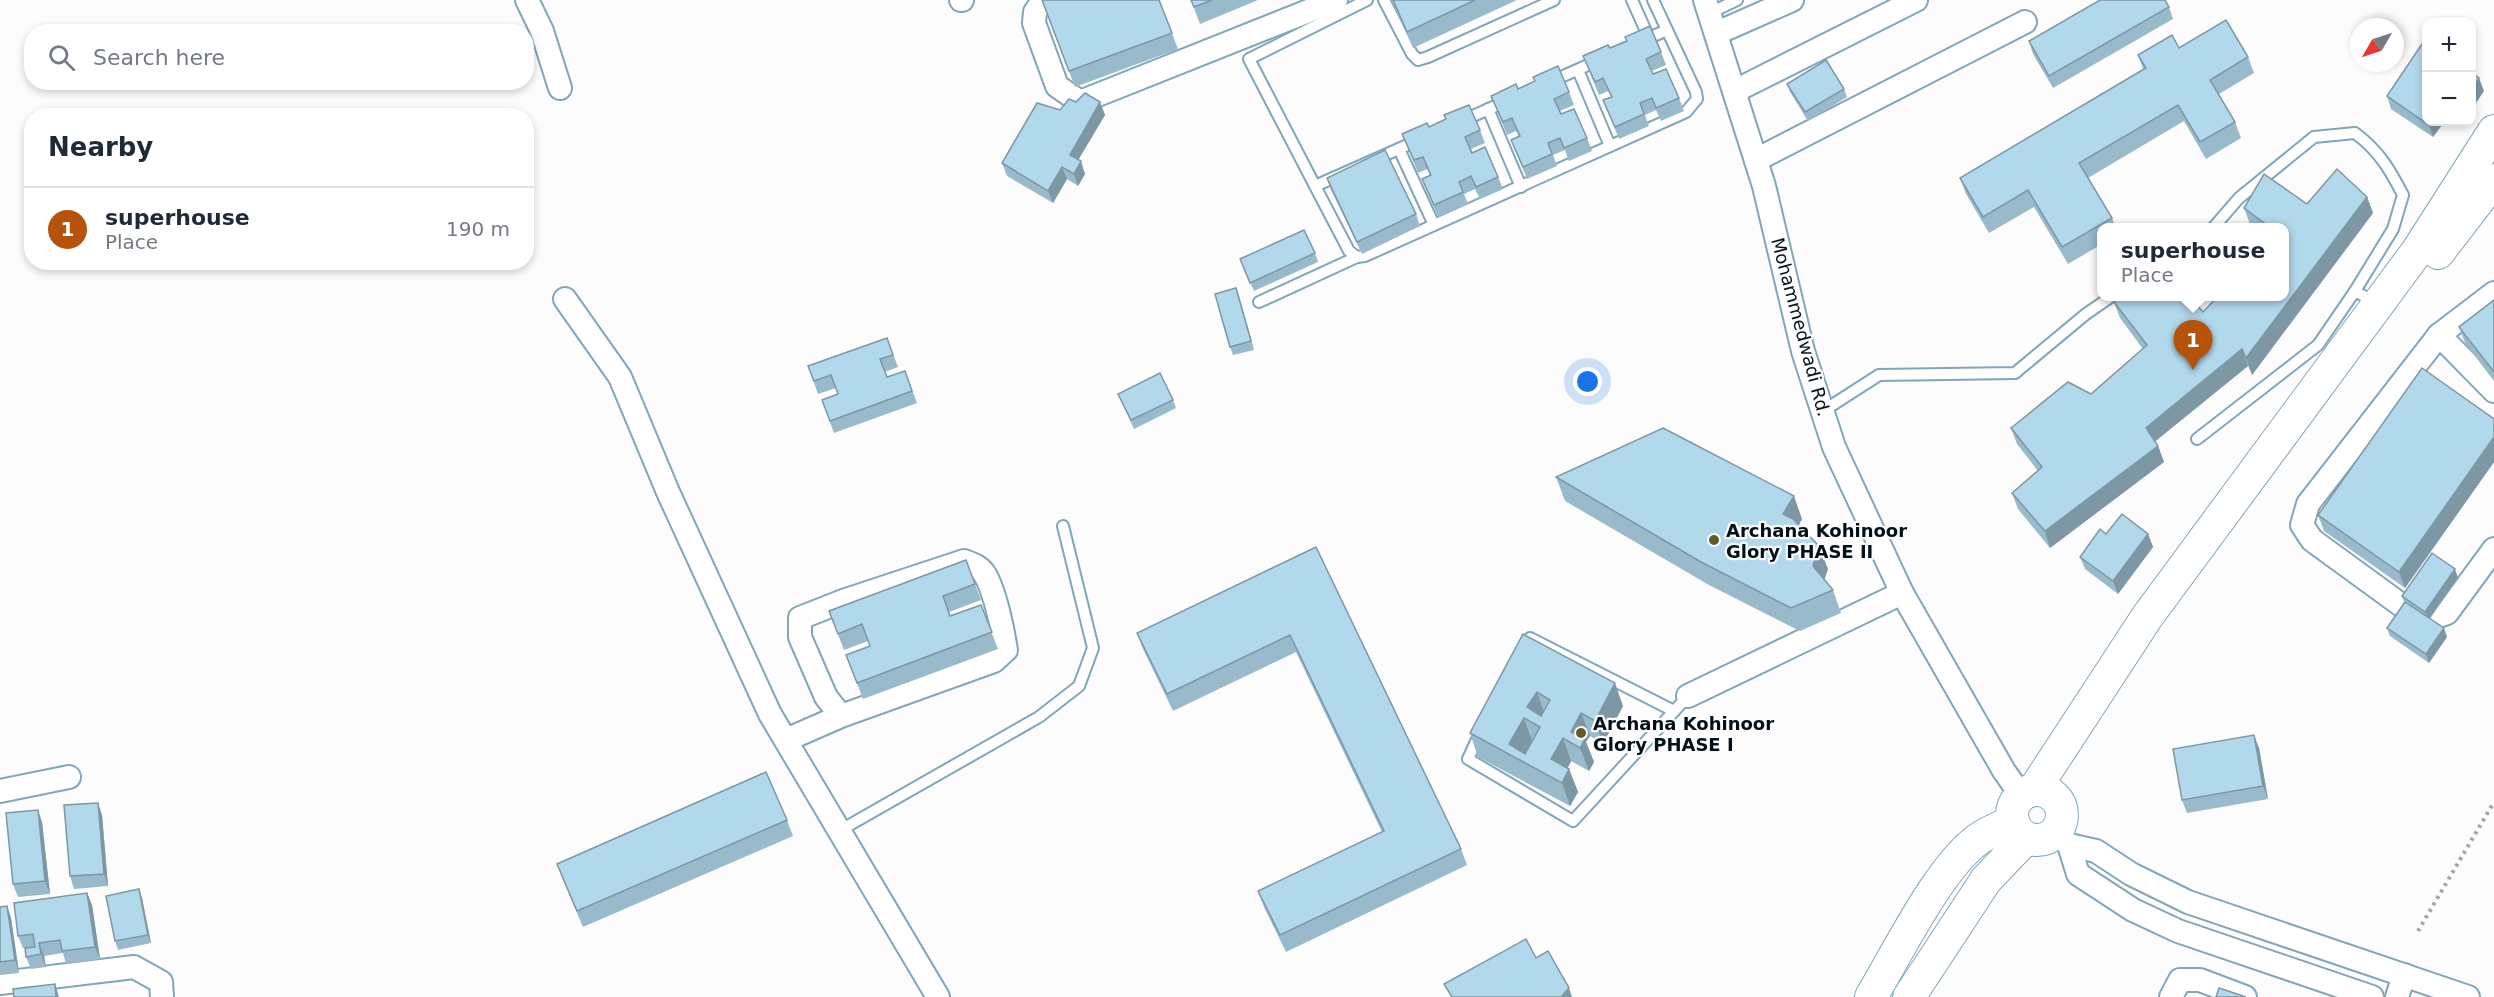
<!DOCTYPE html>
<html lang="en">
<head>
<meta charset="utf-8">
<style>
  :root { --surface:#fff; --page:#f2f2f3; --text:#1f2937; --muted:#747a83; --line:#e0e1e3; --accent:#b45309 }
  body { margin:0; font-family:"DejaVu Sans",sans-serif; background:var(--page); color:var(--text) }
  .controls { position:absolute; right:18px; top:18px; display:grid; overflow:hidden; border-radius:12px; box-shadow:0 3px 9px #0003 }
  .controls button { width:54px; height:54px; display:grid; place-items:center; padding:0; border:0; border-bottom:2px solid var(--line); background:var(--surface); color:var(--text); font:30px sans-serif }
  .compass { position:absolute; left:2350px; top:18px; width:54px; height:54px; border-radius:50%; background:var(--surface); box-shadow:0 3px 9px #0003; rotate:231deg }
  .you { position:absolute; left:1588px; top:382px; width:21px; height:21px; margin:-15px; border:4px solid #fff; border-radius:50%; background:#1a73e8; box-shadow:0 0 0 9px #1a73e833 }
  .badge { display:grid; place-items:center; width:39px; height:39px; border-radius:50%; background:var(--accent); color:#fff; font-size:20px; font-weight:700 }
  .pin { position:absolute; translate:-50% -50px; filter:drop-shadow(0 2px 3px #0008) }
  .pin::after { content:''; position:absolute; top:32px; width:21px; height:18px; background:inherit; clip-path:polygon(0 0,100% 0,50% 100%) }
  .popup { position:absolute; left:2097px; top:223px; width:192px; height:78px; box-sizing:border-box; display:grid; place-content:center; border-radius:12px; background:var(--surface); filter:drop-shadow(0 2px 4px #0005); font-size:20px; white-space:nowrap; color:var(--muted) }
  .popup b { font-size:22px; color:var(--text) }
  .popup::after { content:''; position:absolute; left:50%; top:100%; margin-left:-12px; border:12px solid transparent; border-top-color:var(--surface) }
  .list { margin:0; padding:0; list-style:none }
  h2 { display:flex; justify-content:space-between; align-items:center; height:78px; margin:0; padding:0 24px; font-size:26px }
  h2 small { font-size:20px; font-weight:400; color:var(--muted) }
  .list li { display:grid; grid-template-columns:39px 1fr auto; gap:18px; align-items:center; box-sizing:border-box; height:84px; padding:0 24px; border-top:2px solid var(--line) }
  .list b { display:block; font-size:22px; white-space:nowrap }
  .list p { margin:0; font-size:20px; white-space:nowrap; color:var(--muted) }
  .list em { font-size:20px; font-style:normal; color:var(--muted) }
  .icon { flex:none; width:33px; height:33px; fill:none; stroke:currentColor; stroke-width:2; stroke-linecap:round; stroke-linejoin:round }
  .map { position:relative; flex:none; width:2494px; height:997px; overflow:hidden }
  .search { position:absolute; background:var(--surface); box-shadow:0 3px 9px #0003; left:24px; top:24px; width:510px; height:66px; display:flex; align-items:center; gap:15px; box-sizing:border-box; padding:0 21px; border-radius:24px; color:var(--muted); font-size:22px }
  .panel { position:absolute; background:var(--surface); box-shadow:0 3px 9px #0003; left:24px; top:108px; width:510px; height:162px; border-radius:24px }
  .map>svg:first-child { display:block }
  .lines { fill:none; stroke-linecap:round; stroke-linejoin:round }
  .lane-casing { stroke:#82a6b9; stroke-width:14 }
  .street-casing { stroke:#82a6b9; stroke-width:26 }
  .secondary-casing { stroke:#82a6b9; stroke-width:34 }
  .path { stroke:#a1a5a8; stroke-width:4; stroke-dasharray:3 4.5; stroke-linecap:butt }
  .lane { stroke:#fff; stroke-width:10 }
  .street { stroke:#fff; stroke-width:22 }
  .secondary { stroke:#fff; stroke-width:32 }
  .wall { fill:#99bacb }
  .shaded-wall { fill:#7d97a5 }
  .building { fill:#b2d8ec; stroke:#7d97a5; stroke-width:1.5; fill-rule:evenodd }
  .poi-dot { fill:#5f5c29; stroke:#fcfcfc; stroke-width:2 }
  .labels { text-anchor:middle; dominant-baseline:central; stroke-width:4.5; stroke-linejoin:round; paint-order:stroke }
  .street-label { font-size:18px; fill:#031017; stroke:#fcfcfc }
  .poi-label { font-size:18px; font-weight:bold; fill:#031017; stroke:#fcfcfc; text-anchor:start }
</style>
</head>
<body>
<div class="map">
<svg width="2494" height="997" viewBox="0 0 2494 997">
  <rect width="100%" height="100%" fill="#fcfcfc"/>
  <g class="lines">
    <g class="lane-casing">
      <g id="lane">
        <polyline points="1384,0 1412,54 1418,60 1428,57 1554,0"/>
        <polyline points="1632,0 1649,38"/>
        <polyline points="1653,0 1667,30"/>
        <polyline points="1710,13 1737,0"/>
        <polygon points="1667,30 1696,92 1697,99 1686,112 1365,256 1357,257 1349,251 1315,186"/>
        <polyline points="1578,70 1610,146"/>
        <polyline points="1488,109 1521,187"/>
        <polyline points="1399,149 1434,225"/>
        <polyline points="1315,186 1249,59 1367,0"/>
        <path d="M 2213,228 L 2239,198 L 2314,137 L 2355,133 C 2379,151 2389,168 2403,195 L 2393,229 L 2355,291 L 2376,303"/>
        <polyline points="1259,302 1357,257"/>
        <polyline points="1823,411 1879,375 2015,373 2086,314 2112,296"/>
        <polyline points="2197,439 2318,345 2355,291"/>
        <polyline points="1530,638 1674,711"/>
        <polyline points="1480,733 1468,759 1573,821 1688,696"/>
        <polyline points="839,831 1039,717 1079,686 1093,648 1063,526"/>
      </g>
    </g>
    <g class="street-casing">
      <g id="street">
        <polyline points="527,0 542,31 560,88"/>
        <polyline points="961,0 962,0"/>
        <polyline points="1048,0 1042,2 1035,12 1034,23 1057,86 1080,102 1336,0"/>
        <polyline points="1705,0 1764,186 1803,351 1834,447 1902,593 2004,771 2021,795"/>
        <polyline points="1717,33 1792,0"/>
        <polyline points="1735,91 1916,0"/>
        <polyline points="1756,160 2025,22"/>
        <polyline points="2494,293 2439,335 2308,504 2302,525 2312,540 2408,610 2428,620 2447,613 2494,549"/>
        <polyline points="565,299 620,377 668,492 770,714 938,997"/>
        <polyline points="2439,335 2494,391"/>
        <polyline points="1688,696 1902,593"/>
        <path d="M 786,740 L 841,716 L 994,661 L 1006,650 C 1003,631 995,590 984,573 C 979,566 972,564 964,561 L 843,601 L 800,618 L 800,637 L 826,697 L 841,716"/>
        <polyline points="0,791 69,777"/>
        <polyline points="2057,832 2069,845 2096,851 2131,874 2188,902 2468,997"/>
        <polyline points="2069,845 2078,874 2133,910 2178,931 2372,997"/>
        <polyline points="0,983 134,967 161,982 162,997"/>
        <polyline points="2171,997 2180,980 2200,980 2245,997"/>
        <polyline points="2397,997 2404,975"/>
      </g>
    </g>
    <g class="secondary-casing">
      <g id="secondary">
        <polyline points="2438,253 2494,180"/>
        <circle cx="2037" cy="815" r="25"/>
        <polyline points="2034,790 2147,617 2418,250 2494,131"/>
        <path d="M 1871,997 C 1897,954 1940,865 1980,838 C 1990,831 2002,827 2013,821"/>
        <polyline points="1909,997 1986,880 2026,838"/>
      </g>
    </g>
    <polyline class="path" points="2418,931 2494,802"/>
    <use href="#lane" class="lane"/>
    <use href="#street" class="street"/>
    <use href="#secondary" class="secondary"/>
  </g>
  <g class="wall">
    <polygon points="1042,0 1159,0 1178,49 1075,87"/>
    <polygon points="1191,0 1258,0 1200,24"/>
    <polygon points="1391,0 1517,0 1413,48"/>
    <polygon points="2169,7 2173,19 2053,88 2033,54 2029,41"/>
    <polygon points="1610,48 1661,52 1666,65 1652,71 1653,74 1679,98 1684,111 1661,121 1656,110 1645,115 1649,126 1619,139 1603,100 1611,97 1608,91 1599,95 1583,56"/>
    <polygon points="2179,48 2248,57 2254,73 2219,94 2235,122 2241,138 2206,159 2184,121 2088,178 2112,218 2116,228 2102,228 2102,244 2068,264 2034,207 1989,233 1966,194 1960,178 2143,69 2138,55"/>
    <polygon points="1787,84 1844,89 1847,97 1808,121 1790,92"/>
    <polygon points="1518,89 1569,92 1574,105 1560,111 1561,114 1587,138 1592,151 1569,161 1565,150 1553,155 1557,166 1527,179 1511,140 1519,137 1516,131 1507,135 1491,96"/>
    <polygon points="2387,96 2444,122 2433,137 2391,109"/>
    <polygon points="1076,102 1100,102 1105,115 1078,160 1085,174 1078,186 1067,179 1053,203 1007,176 1002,163"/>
    <polygon points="1429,127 1480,130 1485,143 1471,149 1472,153 1498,177 1503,189 1480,199 1475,189 1464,194 1468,204 1438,217 1422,179 1430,175 1427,169 1418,173 1402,134"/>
    <polygon points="1327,178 1416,214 1420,226 1362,254 1331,190"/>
    <polygon points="2367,197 2373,213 2252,375 2248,366 2155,441 2158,446 2164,462 2050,548 2018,509 2012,493 2038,471 2017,444 2011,428 2091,394 2143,349 2120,318 2114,302 2203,312 2284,228 2254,228 2250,224 2244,208 2307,204"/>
    <polygon points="1315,253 1318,262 1254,291 1240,259"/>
    <polygon points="1236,288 1254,350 1233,355 1230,347"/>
    <polygon points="2494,300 2494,381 2465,343 2459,327"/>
    <polygon points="887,338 898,367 885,372 887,377 905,371 917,403 834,433 822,400 838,394 836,388 818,394 808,366"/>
    <polygon points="1118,394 1173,400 1176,408 1134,429"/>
    <polygon points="2494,419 2494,462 2405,588 2324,531 2318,515"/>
    <polygon points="1556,477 1802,519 1799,525 1828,569 1824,580 1833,590 1841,613 1800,631 1709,585 1565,501"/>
    <polygon points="2106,534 2148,534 2153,547 2118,594 2085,569 2080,557"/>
    <polygon points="1316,547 1461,849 1467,865 1286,952 1264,907 1258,891 1382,832 1296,652 1173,711 1143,649 1137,633"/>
    <polygon points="966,560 981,600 949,612 950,616 981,605 998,649 863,699 846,655 870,646 868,641 844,650 829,611"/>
    <polygon points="2458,578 2430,619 2447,637 2429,663 2390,636 2387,628 2404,602 2402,596"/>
    <polygon points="1523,634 1623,706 1603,744 1590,736 1586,742 1594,762 1589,771 1571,761 1568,768 1569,769 1578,792 1570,806 1478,757 1470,733"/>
    <polygon points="2259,748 2268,799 2187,813 2182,800"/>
    <polygon points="102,815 108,886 74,889 70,876"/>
    <polygon points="787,820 793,836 583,927 563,880 557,864"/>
    <polygon points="42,822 50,894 18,897 13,884"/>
    <polygon points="87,893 92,905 100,959 66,964 63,953 44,956 46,967 31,969 26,957 35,947 23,948 18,936"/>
    <polygon points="142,898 151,943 118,950 115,941"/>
    <polygon points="7,906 11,918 19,973 0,975 0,907"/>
  </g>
  <g class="shaded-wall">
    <polygon points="2479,78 2484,91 2472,109 2472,90"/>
    <polygon points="1100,102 1105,115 1074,167 1070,155"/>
    <polygon points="2431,122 2444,122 2433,137 2429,125"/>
    <polygon points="1081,161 1085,174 1078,186 1074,174"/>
    <polygon points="1062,167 1067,179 1053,203 1048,191"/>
    <polygon points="2367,197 2373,213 2252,375 2246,358"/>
    <polygon points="1236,288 1239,296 1254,350 1251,341"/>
    <polygon points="2242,349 2248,366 2152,444 2146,428"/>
    <polygon points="2494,437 2494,462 2405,588 2399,572"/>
    <polygon points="2158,446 2164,462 2050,548 2045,531"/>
    <polygon points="1794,496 1802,519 1792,537 1783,514"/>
    <polygon points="2148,534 2153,547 2118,594 2113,581"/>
    <polygon points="1819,546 1828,569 1821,589 1813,566"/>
    <polygon points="2455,569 2458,578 2428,620 2425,612"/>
    <polygon points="2444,628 2447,637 2429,663 2426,654"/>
    <polygon points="1615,683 1623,706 1603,744 1595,721"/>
    <polygon points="1537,692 1545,715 1538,726 1527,707"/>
    <polygon points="1581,713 1590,736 1586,742 1594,762 1589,771 1580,748 1571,732"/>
    <polygon points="1524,718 1532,741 1521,761 1509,744"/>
    <polygon points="2254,735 2259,748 2268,799 2263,786"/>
    <polygon points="1563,738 1571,761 1560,782 1551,759"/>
    <polygon points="1569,769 1578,792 1570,806 1562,783"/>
    <polygon points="98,803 102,815 108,886 104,874"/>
    <polygon points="38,810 42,822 50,894 45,881"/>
    <polygon points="139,889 142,898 151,943 148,935"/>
    <polygon points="87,893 92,905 100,959 95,947"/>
    <polygon points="7,906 11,918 19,973 15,960"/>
    <polygon points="39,943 44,956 46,967 41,954"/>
    <polygon points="55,984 59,997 56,997"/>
    <polygon points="1569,988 1572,997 1561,997"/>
  </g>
  <g class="building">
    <polygon points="1042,0 1159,0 1172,33 1069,71"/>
    <polygon points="1191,0 1212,0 1194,7"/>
    <polygon points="1393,0 1475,0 1407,32"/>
    <polygon points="2100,0 2165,0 2169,7 2049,76 2029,41"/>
    <polygon points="2226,20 2248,57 2210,80 2235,122 2200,142 2178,105 2079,163 2112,218 2062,247 2028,190 1983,217 1960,178 2146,68 2138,55 2172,35 2179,48"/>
    <polygon points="1650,26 1661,52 1646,59 1653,74 1666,69 1679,98 1656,108 1652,98 1640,103 1644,114 1615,127 1603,100 1612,97 1603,78 1595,82 1583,56 1608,45 1610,48 1627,41 1625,37"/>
    <polygon points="2424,41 2427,42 2427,122 2431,122 2429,125 2387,96"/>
    <polygon points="1826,60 1844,89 1805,112 1787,84"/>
    <polygon points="1558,66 1569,92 1554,99 1561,114 1574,109 1587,138 1564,148 1560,138 1548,143 1552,154 1523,167 1511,140 1520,136 1512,118 1503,122 1491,96 1516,84 1518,89 1535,81 1533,77"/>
    <polygon points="2472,73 2479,78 2472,90"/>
    <polygon points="1085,93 1100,102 1070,155 1081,161 1074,174 1062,167 1048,191 1002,163 1037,103 1060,110 1069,99 1076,102"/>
    <polygon points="1469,105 1480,130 1465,137 1472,153 1485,147 1498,177 1476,187 1471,176 1459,182 1463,192 1434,205 1422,179 1431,175 1423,157 1414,160 1402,134 1427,123 1429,127 1446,119 1444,115"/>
    <polygon points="1385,150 1416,214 1357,242 1327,178"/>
    <polygon points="2337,169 2367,197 2246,358 2242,349 2146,428 2158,446 2045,531 2012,493 2042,467 2011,428 2068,382 2091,394 2147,345 2114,302 2121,297 2190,297 2203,312 2217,297 2284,297 2284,228 2271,228 2244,208 2264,174 2307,204"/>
    <polygon points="1304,230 1315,253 1250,283 1240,259"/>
    <polygon points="1236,288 1251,341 1230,347 1215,294"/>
    <polygon points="2494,300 2494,372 2459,327"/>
    <polygon points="887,338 893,355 880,359 887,377 905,371 912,391 830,421 822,400 838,394 831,375 814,381 808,366"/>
    <polygon points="2422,368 2494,419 2494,437 2399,572 2318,515"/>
    <polygon points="1160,373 1173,400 1131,420 1118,394"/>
    <polygon points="1663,428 1794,496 1783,514 1793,519 1819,546 1813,566 1833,590 1791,608 1701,562 1556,477"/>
    <polygon points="2122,514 2148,534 2113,581 2080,557 2100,529 2106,534"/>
    <polygon points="1316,547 1461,849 1280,935 1258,891 1384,831 1290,635 1167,694 1137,633"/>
    <polygon points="2432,553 2455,569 2425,612 2402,596"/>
    <polygon points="966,560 975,584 943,596 950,616 981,605 992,632 857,683 846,655 870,646 862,624 838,634 829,611"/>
    <polygon points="2405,602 2444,628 2426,654 2387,628"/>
    <path d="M 1523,634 L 1615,683 L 1595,721 L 1581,713 L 1571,732 L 1585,739 L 1580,748 L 1563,738 L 1551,759 L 1569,769 L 1562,783 L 1470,733 ZM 1537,692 L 1550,700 L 1541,716 L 1527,707 ZM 1524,718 L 1540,727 L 1525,754 L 1509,744 Z"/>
    <polygon points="2254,735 2263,786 2182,800 2173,749"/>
    <polygon points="766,772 787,820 577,911 557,864"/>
    <polygon points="98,803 104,874 70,876 64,805"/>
    <polygon points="38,810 45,881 13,884 6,813"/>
    <polygon points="139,889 148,935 115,941 106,896"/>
    <polygon points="87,893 95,947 62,951 60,940 39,943 41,954 26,957 25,948 35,947 33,934 18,936 14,903"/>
    <polygon points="7,906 15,960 0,962 0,907"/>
    <polygon points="1526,939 1536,958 1548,951 1569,988 1561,997 1452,997 1444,984"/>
    <polygon points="55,984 56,997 14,997 13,989"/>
    <polygon points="2219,988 2246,997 2216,997"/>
  </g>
  <g class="poi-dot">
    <circle cx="1714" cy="540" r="6"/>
    <circle cx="1581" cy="733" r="6"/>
  </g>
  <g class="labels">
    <g class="street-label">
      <text transform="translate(1801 327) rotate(75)">Mohammedwadi Rd.</text>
    </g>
    <g class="poi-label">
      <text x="1726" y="530">Archana Kohinoor<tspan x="1726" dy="21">Glory PHASE II</tspan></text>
      <text x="1593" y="723">Archana Kohinoor<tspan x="1593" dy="21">Glory PHASE I</tspan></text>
    </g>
  </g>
</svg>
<div class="controls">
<button>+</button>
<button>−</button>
</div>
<svg class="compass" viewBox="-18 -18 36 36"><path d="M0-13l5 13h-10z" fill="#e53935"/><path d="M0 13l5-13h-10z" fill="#747a83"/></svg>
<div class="you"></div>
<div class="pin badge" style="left:2193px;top:370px">1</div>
<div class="popup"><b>superhouse</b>Place</div>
<div class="search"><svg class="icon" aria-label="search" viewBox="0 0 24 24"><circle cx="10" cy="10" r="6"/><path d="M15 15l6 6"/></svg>Search here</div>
<section class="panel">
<h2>Nearby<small></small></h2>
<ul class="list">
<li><span class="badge">1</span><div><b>superhouse</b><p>Place</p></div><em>190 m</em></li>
</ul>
</section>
</div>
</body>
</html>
